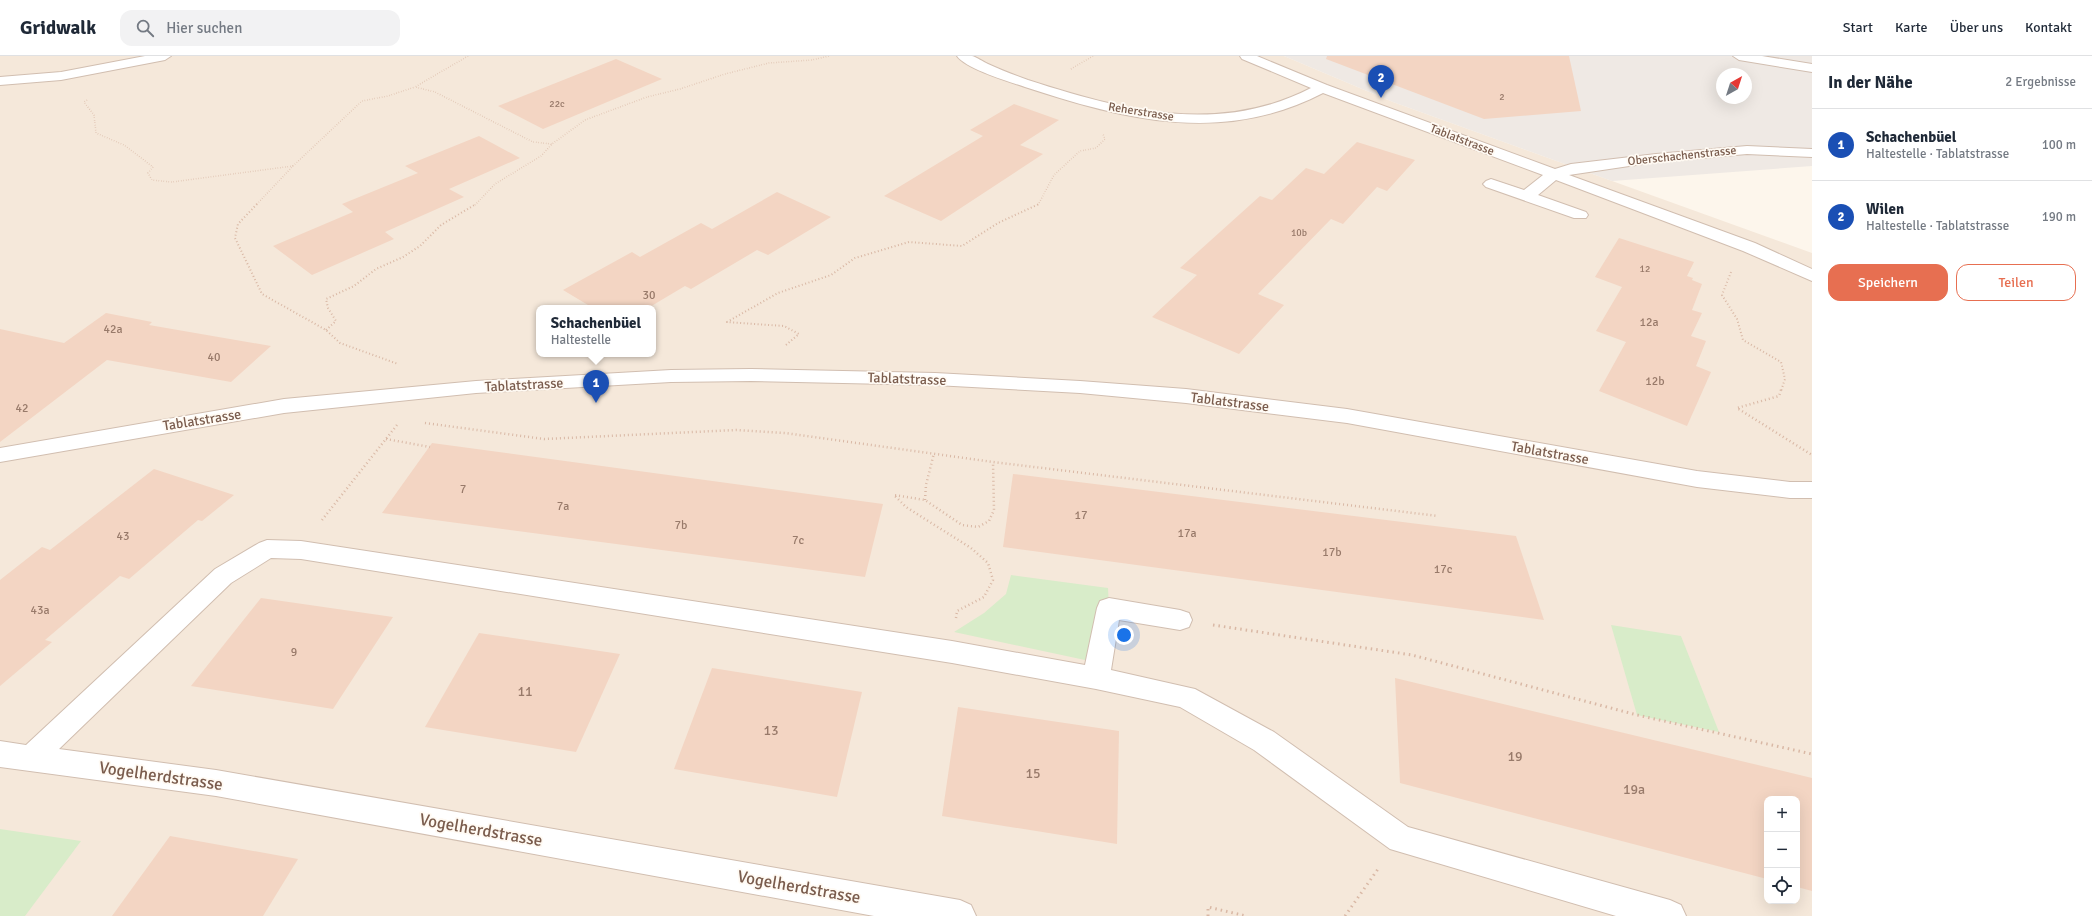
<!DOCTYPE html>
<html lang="de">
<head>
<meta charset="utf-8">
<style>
  :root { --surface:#fff; --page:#f2f2f3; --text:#1f2937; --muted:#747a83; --line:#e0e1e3; --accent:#e76f51 }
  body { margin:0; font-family:Signika,sans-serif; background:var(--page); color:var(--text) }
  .controls { position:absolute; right:12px; bottom:12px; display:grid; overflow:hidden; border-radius:8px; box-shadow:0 4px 16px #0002 }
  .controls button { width:36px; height:36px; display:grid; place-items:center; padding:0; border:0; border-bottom:1px solid var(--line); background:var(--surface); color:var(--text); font:20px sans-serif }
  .compass { position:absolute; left:1716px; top:12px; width:36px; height:36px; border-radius:50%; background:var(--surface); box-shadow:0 4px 16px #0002; rotate:39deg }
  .you { position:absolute; left:1124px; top:579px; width:14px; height:14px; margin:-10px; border:3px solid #fff; border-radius:50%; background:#1a73e8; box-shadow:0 0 0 6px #1a73e833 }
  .badge { display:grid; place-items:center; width:26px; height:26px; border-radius:50%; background:var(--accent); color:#fff; font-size:13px; font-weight:700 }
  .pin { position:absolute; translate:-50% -33px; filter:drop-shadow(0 1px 2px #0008) }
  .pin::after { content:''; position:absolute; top:21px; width:14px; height:12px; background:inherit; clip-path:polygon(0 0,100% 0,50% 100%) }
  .popup { position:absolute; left:536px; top:249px; width:120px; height:52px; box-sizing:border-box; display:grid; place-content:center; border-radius:8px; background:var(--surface); filter:drop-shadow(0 1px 3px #0005); font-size:13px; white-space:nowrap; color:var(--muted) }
  .popup b { font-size:15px; color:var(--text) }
  .popup::after { content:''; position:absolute; left:50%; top:100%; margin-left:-8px; border:8px solid transparent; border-top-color:var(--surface) }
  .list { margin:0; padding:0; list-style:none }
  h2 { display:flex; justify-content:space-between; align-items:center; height:52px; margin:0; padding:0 16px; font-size:17px }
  h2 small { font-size:13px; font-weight:400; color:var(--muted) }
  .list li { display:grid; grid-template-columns:26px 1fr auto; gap:12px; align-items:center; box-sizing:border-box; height:72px; padding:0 16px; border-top:1px solid var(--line) }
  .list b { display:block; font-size:15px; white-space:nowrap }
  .list p { margin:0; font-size:13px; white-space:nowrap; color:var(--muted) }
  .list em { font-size:13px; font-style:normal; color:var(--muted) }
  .actions { display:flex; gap:8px; padding:12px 16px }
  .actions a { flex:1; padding:9px 0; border:1px solid var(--accent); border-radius:12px; text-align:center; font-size:14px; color:var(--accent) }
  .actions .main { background:var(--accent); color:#fff }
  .icon { flex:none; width:22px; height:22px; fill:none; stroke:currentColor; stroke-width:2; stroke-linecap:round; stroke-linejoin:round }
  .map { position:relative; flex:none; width:1812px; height:860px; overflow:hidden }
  header { display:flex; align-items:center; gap:24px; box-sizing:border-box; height:56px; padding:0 20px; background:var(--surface); border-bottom:1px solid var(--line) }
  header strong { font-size:19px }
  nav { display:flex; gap:22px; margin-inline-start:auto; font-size:14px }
  .search { width:280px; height:36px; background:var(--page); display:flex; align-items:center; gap:10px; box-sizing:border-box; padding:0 14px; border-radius:12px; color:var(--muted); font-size:15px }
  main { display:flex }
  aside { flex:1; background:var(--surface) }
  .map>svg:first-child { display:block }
  .residential { fill:#f5e8da; fill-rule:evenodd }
  .industrial { fill:#efe9e4; fill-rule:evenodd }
  .green { fill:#d8ecc9 }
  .building { fill:#f3d5c3 }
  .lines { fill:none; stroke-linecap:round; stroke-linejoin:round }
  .minor-casing { stroke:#d1beb0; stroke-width:2 }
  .path-far3 { stroke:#d9b8a5; stroke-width:1.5; stroke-dasharray:0.5 2; stroke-linecap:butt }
  .path-far2 { stroke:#d9b8a5; stroke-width:2; stroke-dasharray:1 2.5; stroke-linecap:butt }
  .path-far1 { stroke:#d9b8a5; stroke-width:2.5; stroke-dasharray:1 3; stroke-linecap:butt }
  .path { stroke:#d9b8a5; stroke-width:3; stroke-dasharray:1.5 4; stroke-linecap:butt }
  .minor { fill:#fff; fill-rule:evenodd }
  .labels { text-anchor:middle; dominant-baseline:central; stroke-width:3.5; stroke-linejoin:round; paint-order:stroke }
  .far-number-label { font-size:10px; fill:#987a6a }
  .far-street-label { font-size:12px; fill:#7a5c4d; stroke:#fffaf3 }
  .number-label { font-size:12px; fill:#987a6a }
  .street-label { font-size:14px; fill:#7a5c4d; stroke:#fffaf3 }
  .near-number-label { font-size:14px; fill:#987a6a }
  .near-street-label { font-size:17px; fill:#7a5c4d; stroke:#fffaf3 }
</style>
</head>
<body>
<header>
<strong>Gridwalk</strong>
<div class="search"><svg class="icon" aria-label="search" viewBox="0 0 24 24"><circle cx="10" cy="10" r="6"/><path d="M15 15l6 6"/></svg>Hier suchen</div>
<nav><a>Start</a><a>Karte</a><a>Über uns</a><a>Kontakt</a></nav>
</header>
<main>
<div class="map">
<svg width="1812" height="860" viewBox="0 0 1812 860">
  <rect width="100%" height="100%" fill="#fdf6ec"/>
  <path class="residential" d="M 0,0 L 1284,0 L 1393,46 L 1812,197 L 1812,860 L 0,860 ZM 539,252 L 653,252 L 653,298 L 539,298 ZM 1767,743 L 1797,743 L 1797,845 L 1767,845 Z"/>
  <path class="industrial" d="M 1284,0 L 1812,0 L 1812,110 L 1612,125 L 1393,46 ZM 1722,18 L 1746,18 L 1746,42 L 1722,42 Z"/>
  <g class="green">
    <polygon points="1011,519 1108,532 1109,552 1099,607 954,576 984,557 1006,538"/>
    <polygon points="1611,569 1681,580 1719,676 1637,659"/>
    <polygon points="0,773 81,785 25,860 0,860"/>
  </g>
  <g class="building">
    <polygon points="1327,0 1569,0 1581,55 1484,63 1326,3"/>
    <polygon points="616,3 662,23 543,73 498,50"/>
    <polygon points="1014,48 1059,64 1020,89 1043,98 941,165 884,140 983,80 970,74"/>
    <polygon points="479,80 520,102 449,133 464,141 385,176 394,183 312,219 273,190 353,156 342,148 418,117 405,110"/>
    <polygon points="1357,86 1415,104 1387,135 1377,131 1343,168 1331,163 1258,238 1284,249 1239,298 1152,261 1197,219 1180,212 1260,140 1272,144 1306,112 1324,118"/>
    <polygon points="777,136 831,161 768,199 757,194 691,233 685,230 648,252 593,252 563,234 632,196 640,201 701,167 712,173"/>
    <polygon points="1619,182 1694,206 1687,220 1693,222 1692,224 1702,228 1692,254 1702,257 1691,280 1706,285 1696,310 1711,316 1687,370 1599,335 1626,286 1596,275 1622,231 1595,221"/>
    <polygon points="106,257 152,266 149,269 271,290 231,326 107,304 0,386 0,273 64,287"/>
    <polygon points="432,387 883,448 865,521 382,457"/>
    <polygon points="154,413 234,439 202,465 198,464 129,523 120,520 45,584 52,586 0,630 0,524 42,491 50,494"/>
    <polygon points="1013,418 1516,480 1544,564 1003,491"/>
    <polygon points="261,542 393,561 333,653 191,630"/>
    <polygon points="479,577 620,598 576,696 425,671"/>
    <polygon points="712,612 862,636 837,741 674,713"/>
    <polygon points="1395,622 1812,722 1812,835 1797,831 1797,743 1767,743 1767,823 1400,727"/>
    <polygon points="958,651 1119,675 1117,788 942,760"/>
    <polygon points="170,780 298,803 263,860 112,860"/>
  </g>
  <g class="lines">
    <g class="minor-casing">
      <g id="minor">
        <polygon points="145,0 171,0 165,4 61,24 0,29 0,21 61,16"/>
        <path d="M 957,0 C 961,0 967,0 972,0 C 977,1 983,6 988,8 C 1001,14 1014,19 1028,24 C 1121,54 1218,80 1311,32 L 1242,3 L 1240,0 L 1257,0 L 1327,29 L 1555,113 L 1571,108 L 1656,98 L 1747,90 L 1812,93 L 1812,101 L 1747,98 L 1656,106 L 1569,119 L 1755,187 L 1812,213 L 1812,225 L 1743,195 L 1556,124 L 1538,139 L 1586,156 L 1588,159 L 1586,162 L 1574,162 L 1486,131 L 1483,128 L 1486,125 L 1491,123 L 1524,134 L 1543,119 L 1323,37 C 1223,89 1126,64 1025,31 C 1010,26 966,13 957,0 Z"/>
        <polygon points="1733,0 1762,0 1812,8 1812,16 1739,4"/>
        <polygon points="751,313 935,317 1080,325 1186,333 1347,353 1697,415 1790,426 1812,426 1812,442 1790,442 1697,431 1347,367 1186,347 1080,337 935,329 751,325 671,326 476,337 284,357 0,406 0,392 284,343 476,325 671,314"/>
        <polygon points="267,484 301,485 952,585 1085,609 1097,552 1100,545 1109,542 1180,554 1189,557 1192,564 1189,571 1180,574 1119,564 1111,614 1195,633 1274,676 1408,771 1670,844 1681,849 1686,860 1616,860 1390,793 1254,694 1180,651 1096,633 952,607 301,503 271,502 231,527 59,693 216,714 960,844 971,849 976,860 874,860 216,740 0,711 0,685 26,689 215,513 259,487"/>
      </g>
    </g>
    <g class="path-far3">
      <polyline points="468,0 415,31 435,36 533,86 552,88"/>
      <polyline points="1071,13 1093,0"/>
      <polyline points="87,44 84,46 94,59 96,77 124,89 153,111 148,117 152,124 172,126 293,110 256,149"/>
      <polyline points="293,110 362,45 388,40 415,31"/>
      <polyline points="475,149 495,128 541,100 552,88 585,64 647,41 680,33 725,18 769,7 812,4 829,0"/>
      <polyline points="1038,149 1054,119 1080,95 1096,92 1105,83 1103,78"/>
    </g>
    <g class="path-far2">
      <polyline points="257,148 238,168 235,182 262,238 326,274 340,287 398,308"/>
      <polyline points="1731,216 1722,239 1737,263 1743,284 1781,306 1785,323 1781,335"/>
      <polyline points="326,274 336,265 328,252 326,243 354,230 376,213 403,201 420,190 441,169 476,148"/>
      <polyline points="786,289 799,278 784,270 727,266 778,237 831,219 855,202 909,186 962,190 998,167 1039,148"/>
    </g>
    <g class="path-far1">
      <polyline points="1781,334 1779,340 1737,352 1812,399"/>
      <polyline points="425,367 544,383 736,374 785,377 993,406 1438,460"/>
      <polyline points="386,383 430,391"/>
      <polyline points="925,444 926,429 934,397"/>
      <polyline points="322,464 397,369"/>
      <polyline points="956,562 957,555 984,541 993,524 988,507 971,492 906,451 894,439 925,444 962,469 978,471 989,465 994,454 993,406"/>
    </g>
    <g class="path">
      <polyline points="1213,569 1412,599 1637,659 1812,698"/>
      <polyline points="1208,860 1208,851 1246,860"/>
      <polyline points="1345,860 1378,813"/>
    </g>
    <use href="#minor" class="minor"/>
  </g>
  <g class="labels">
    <g class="far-number-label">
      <text x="1502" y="41">2</text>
      <text x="557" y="48">22c</text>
      <text x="1299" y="177">10b</text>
      <text x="1645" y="213">12</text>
    </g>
    <g class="far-street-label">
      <text transform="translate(1141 56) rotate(9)">Reherstrasse</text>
      <text transform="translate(1462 84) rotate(21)">Tablatstrasse</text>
      <text transform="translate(1682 100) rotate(-6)">Oberschachenstrasse</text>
    </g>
    <g class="number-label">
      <text x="649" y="239">30</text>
      <text x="1649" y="266">12a</text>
      <text x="113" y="273">42a</text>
      <text x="214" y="301">40</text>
      <text x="1655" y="325">12b</text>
      <text x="22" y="352">42</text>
      <text x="463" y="433">7</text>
      <text x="563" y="450">7a</text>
      <text x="1081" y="459">17</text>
      <text x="681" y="469">7b</text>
      <text x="1187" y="477">17a</text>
      <text x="123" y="480">43</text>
      <text x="798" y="484">7c</text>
      <text x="1332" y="496">17b</text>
      <text x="1443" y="513">17c</text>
      <text x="40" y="554">43a</text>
      <text x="294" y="596">9</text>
    </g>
    <g class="street-label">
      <text transform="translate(907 323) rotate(2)">Tablatstrasse</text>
      <text transform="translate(524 329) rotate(-3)">Tablatstrasse</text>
      <text transform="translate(1230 346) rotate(7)">Tablatstrasse</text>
      <text transform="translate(202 364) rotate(-9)">Tablatstrasse</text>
      <text transform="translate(1550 397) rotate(10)">Tablatstrasse</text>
    </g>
    <g class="near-number-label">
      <text x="525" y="635">11</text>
      <text x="771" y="674">13</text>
      <text x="1515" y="700">19</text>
      <text x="1033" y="717">15</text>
      <text x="1634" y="733">19a</text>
    </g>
    <g class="near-street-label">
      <text transform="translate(161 720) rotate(8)">Vogelherdstrasse</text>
      <text transform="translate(481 774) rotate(10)">Vogelherdstrasse</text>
      <text transform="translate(799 831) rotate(10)">Vogelherdstrasse</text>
    </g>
  </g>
</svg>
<div class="controls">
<button>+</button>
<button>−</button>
<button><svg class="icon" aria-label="locate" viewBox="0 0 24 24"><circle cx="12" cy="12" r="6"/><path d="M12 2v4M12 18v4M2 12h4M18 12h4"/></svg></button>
</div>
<svg class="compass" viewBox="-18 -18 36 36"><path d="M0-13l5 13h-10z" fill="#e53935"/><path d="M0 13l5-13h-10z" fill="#747a83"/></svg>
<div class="you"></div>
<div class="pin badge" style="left:596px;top:347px;background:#1a4fb4">1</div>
<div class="popup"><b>Schachenbüel</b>Haltestelle</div>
<div class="pin badge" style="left:1381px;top:42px;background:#1a4fb4">2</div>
</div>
<aside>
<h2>In der Nähe<small>2 Ergebnisse</small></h2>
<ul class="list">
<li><span class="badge" style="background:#1a4fb4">1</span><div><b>Schachenbüel</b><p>Haltestelle · Tablatstrasse</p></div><em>100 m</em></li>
<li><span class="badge" style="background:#1a4fb4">2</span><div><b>Wilen</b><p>Haltestelle · Tablatstrasse</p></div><em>190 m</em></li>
</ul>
<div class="actions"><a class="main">Speichern</a><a>Teilen</a></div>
</aside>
</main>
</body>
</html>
